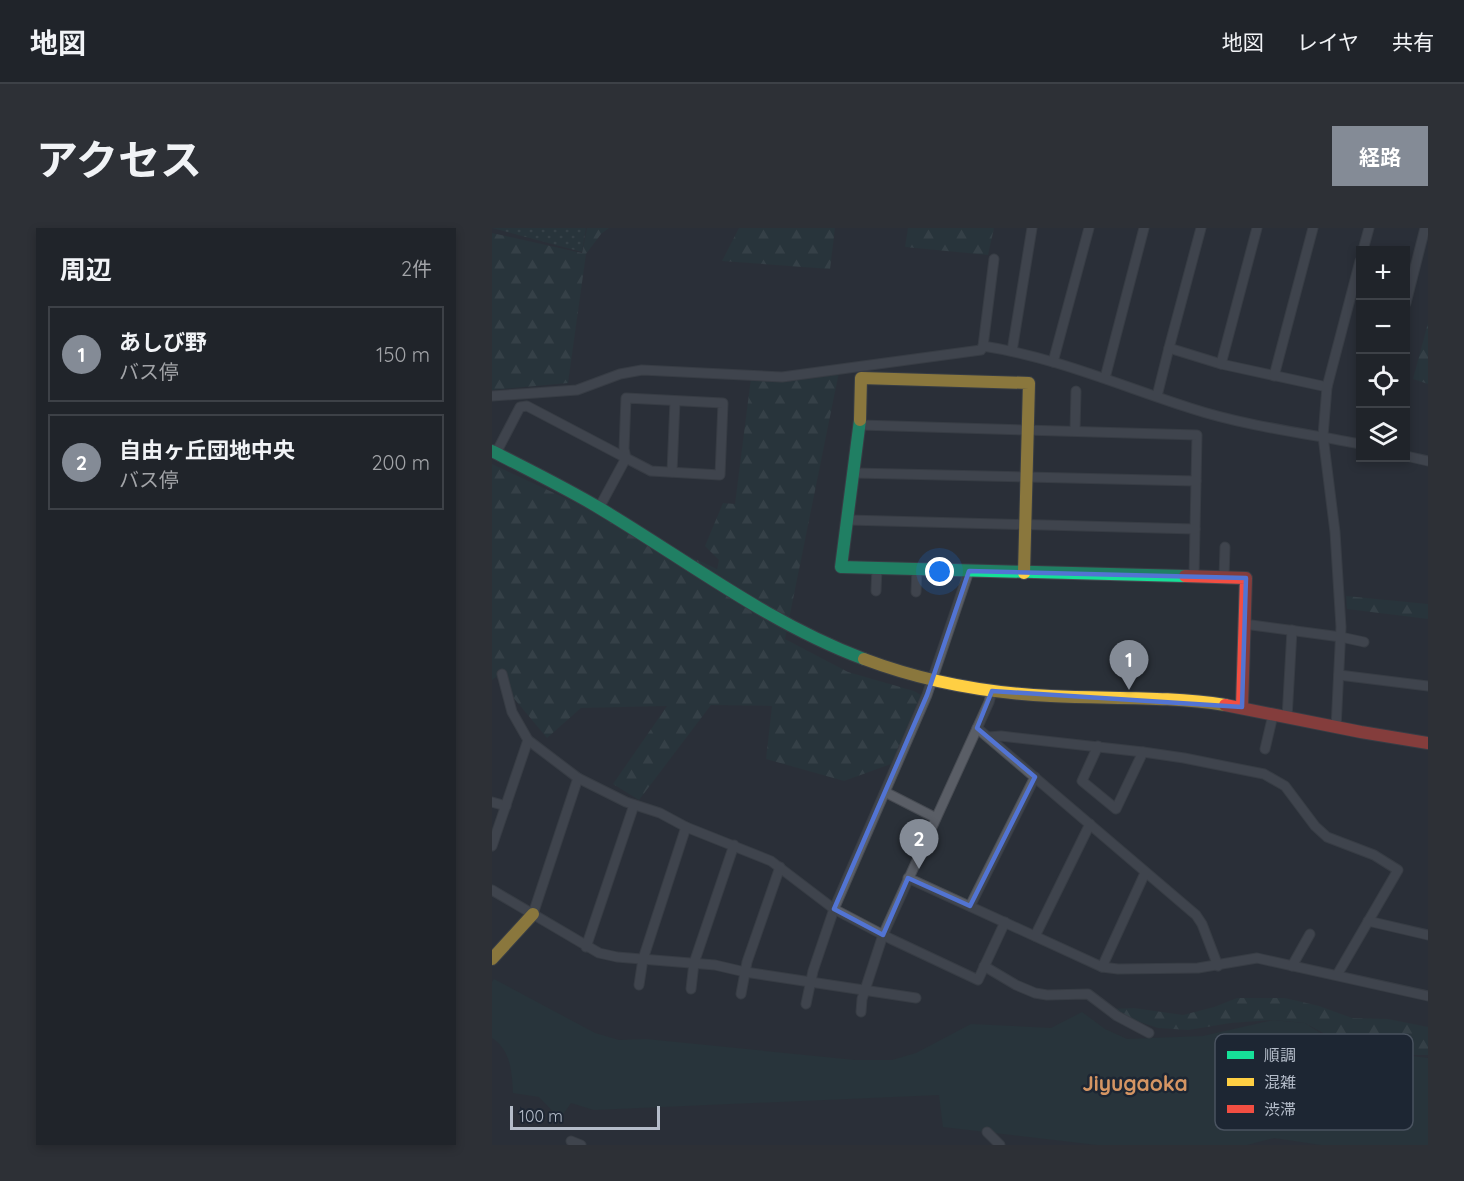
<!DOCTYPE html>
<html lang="ja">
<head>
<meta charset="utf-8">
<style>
  :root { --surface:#20242a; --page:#2d3036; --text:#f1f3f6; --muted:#a2a4a8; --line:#3d4147; --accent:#848b96 }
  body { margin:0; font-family:Quicksand,"Noto Sans JP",sans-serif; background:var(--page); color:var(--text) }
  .controls { position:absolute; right:18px; top:18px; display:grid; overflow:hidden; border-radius:0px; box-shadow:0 3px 9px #0003 }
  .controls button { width:54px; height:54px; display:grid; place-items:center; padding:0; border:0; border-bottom:2px solid var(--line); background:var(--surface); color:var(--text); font:30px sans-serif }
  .scale { position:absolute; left:18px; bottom:15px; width:150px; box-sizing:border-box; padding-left:6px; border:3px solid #b4bcc9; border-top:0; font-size:16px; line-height:21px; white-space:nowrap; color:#b4bcc9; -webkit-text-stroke:4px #1d2633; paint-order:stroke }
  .you { position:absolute; left:448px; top:344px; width:21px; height:21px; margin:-15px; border:4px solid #fff; border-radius:50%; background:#1a73e8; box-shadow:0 0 0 9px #1a73e833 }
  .badge { display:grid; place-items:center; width:39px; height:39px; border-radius:50%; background:var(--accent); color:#fff; font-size:20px; font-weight:700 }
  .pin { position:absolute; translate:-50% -50px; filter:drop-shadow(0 2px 3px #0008) }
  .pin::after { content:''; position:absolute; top:32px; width:21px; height:18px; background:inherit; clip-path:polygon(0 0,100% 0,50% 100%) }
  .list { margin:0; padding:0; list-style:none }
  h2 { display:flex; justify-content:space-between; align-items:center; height:78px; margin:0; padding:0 24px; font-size:26px }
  h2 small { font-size:20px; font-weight:400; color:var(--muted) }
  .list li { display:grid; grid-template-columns:39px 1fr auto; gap:18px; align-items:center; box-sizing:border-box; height:96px; margin:0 12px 12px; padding:0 12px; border:2px solid var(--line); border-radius:0px }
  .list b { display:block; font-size:22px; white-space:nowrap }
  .list p { margin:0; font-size:20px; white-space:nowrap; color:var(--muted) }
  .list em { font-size:20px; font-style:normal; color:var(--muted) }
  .icon { flex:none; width:33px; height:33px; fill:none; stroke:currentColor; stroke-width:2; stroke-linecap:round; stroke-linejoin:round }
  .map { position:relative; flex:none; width:936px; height:917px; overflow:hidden; border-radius:0px }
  header { display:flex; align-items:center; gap:36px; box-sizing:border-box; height:84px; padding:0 30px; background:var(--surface); border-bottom:2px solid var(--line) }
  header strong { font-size:28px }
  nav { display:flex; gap:33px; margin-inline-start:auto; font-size:21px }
  .intro { display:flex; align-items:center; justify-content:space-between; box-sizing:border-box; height:144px; padding:0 36px }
  h1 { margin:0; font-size:42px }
  .button { padding:15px 27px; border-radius:0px; background:var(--accent); color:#fff; font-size:21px; font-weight:700 }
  main { display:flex; gap:36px; padding:0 36px }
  aside { flex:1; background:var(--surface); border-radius:0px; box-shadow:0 3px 9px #0003 }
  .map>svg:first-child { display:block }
  .grass { fill:#273a3e }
  .forest { fill:url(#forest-firs) }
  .park { fill:url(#park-dots) }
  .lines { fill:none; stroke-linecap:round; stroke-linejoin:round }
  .street-casing { stroke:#484c53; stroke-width:11 }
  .fast-casing { stroke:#484c53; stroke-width:14 }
  .slow-casing { stroke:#484c53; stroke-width:14 }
  .jam-casing { stroke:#484c53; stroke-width:14 }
  .street { stroke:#5a5e66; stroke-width:9 }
  .fast { stroke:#16e098; stroke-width:12 }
  .slow { stroke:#ffcf43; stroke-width:12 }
  .jam { stroke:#f24e42; stroke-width:12 }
  .marked { fill:none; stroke:#5274d3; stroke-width:4.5; stroke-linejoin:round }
  .labels { text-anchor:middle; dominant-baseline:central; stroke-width:5; stroke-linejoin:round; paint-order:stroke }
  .quarter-label { font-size:21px; font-weight:bold; fill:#d59563; stroke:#1d2633 }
  .key { fill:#1d2633; stroke:#4a5360; stroke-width:1.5 }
  .key-label { font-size:16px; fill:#b4bcc9 }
</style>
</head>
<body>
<header>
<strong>地図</strong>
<nav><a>地図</a><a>レイヤ</a><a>共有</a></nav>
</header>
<div class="intro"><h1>アクセス</h1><a class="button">経路</a></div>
<main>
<aside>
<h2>周辺<small>2件</small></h2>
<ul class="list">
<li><span class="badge">1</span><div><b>あしび野</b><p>バス停</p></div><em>150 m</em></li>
<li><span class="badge">2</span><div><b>自由ヶ丘団地中央</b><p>バス停</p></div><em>200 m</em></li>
</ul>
</aside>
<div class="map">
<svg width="936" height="917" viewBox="0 0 936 917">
  <defs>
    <pattern id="forest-firs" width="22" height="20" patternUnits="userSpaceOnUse" patternTransform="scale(1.5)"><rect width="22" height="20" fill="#273a3e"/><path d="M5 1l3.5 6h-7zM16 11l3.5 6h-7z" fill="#445559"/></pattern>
    <pattern id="park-dots" width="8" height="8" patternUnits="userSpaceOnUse" patternTransform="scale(1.5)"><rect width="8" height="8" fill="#273a3e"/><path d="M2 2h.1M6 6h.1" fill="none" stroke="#445559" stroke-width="1.8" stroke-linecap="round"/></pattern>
  </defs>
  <rect width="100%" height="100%" fill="#2a3038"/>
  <path class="grass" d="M 2,751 L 103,805 L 127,812 L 154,811 L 363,832 L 400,832 L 424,825 L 479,796 L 559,800 L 590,784 L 613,801 L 635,811 L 711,808 L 781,792 L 813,795 L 850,819 L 936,830 L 936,917 L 829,917 L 782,910 L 755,917 L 605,917 L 451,899 L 447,867 L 102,882 L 79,875 L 68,891 L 47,869 L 21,865 C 20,845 19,822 0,810 L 0,754 Z"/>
  <g class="forest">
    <polygon points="95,0 117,0 109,6 94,26 76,155 0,162 0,5 90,25"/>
    <polygon points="247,0 343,0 338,41 230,33"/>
    <polygon points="416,0 502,0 496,27 413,19"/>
    <polygon points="936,95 936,156 921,151"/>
    <polygon points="347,144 293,411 356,444 422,463 429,467 399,536 352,553 274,531 280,478 219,477 147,572 121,556 175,478 89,480 55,510 4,449 0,452 0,236 225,341 227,332 213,318 231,275 243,276 259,150"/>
    <polygon points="854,368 936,376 936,391 855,381"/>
    <polygon points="745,770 793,770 827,778 860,790 896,791 936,799 936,827 913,827 851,816 813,795 781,792 739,795 696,802 666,800 636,790 619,781 642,780 691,787 722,779"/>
  </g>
  <polygon class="park" points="0,0 94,0 90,24"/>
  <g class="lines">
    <g class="street-casing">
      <g id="street">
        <polyline points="709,0 677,120 729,136 835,159"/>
        <polyline points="871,22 877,0"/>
        <polyline points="914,75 933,0"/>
        <polyline points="491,118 502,31"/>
        <polyline points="520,123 540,0"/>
        <polyline points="561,134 597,0"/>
        <polyline points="729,136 765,0"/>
        <polyline points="782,148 821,0"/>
        <polyline points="613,150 652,0"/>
        <path d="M 0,168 L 85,162 L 128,146 L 150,142 L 290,149 L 489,122 L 491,118 C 563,129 629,158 698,180 C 753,198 812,205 868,216"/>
        <polyline points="665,168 677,120"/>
        <polygon points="134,170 231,175 228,247 159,243 134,230 132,221"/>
        <polyline points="368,197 705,207 702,348"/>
        <polyline points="583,203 584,163"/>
        <polyline points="4,225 28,179 35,178 134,230 107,280"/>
        <polyline points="914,228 936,233"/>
        <polyline points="180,244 183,173"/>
        <polyline points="362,245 704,253"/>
        <polyline points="356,292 703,301"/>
        <polyline points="732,349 733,319"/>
        <polyline points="384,363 385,340"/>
        <polyline points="424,364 425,341"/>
        <polyline points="752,396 849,409 872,414"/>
        <polyline points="10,446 20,484 36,512 86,550 134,574 168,585 194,599 279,633 342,681 399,711 486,752 513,694"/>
        <polyline points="847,447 936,458"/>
        <polyline points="795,490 800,402"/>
        <polyline points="485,500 704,687 710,696 726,738"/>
        <polyline points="844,500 849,399 843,304 831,208 835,159 868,33"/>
        <polyline points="497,509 509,508 651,524 692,530 772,546 793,558 823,598 835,609 882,627 906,642 845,747"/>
        <polyline points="606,518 590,553 624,581 651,524"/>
        <polyline points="773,521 781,487"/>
        <polyline points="393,564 444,590"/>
        <polyline points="0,574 14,578"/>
        <polyline points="0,618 36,512"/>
        <polyline points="416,650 610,739 626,741 706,740 765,730 936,768"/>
        <polyline points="0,662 107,725 125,729 223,737 253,744 424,770"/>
        <polyline points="478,678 543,549"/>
        <polyline points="41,686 86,550"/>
        <polyline points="876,693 936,707"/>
        <polyline points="543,708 598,596"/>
        <polyline points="94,719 142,577"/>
        <polyline points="492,738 524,757 543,765 555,767 596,766 625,788 657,805"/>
        <polyline points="800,738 818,706"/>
        <polyline points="610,739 653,645"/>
        <polyline points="147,757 151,731 194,599"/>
        <polyline points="199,761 202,735 242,617"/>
        <polyline points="249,766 255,734 288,639"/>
        <polyline points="314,776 321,743 342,681 435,467 477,343"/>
        <polyline points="369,784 370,771 391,707 497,474 500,463"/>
        <polyline points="495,904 508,917"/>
        <polyline points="79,913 89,917"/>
      </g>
    </g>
    <g class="fast-casing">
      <g id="fast">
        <polyline points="368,192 349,339 693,348"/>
        <path d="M 0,223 C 37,242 74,260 109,281 C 196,333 276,395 372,431"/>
      </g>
    </g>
    <g class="slow-casing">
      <g id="slow">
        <polyline points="368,192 369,150 537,155 532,345"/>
        <path d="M 372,431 C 433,454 494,465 559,468 C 617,471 676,468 733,477"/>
        <polyline points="0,731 41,686"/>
      </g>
    </g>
    <g class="jam-casing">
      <g id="jam">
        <polyline points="693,348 754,350 750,479"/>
        <polyline points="733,477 869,504 936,515"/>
      </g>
    </g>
    <use href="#street" class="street"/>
    <use href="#fast" class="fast"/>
    <use href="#slow" class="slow"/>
    <use href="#jam" class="jam"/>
  </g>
  <path d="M0 0H936V917H0ZM 477,343 L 754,350 L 750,479 L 500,463 L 485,500 L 543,549 L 478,678 L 416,650 L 391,707 L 342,681 L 435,467 Z" fill="#2a3038" fill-opacity=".55" fill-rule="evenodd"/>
  <path class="marked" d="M 477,343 L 754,350 L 750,479 L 500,463 L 485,500 L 543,549 L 478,678 L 416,650 L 391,707 L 342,681 L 435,467 Z"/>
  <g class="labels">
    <g class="quarter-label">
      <text x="643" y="855">Jiyugaoka</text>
    </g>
  </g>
  <rect x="723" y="806" width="198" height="96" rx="9" class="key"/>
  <rect x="735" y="823" width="27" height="8" fill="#16e098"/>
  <rect x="735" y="850" width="27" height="8" fill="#ffcf43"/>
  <rect x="735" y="877" width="27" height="8" fill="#f24e42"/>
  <g class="key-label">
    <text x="772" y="833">順調</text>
    <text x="772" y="860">混雑</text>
    <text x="772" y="887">渋滞</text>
  </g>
</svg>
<div class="controls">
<button>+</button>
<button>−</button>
<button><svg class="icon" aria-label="locate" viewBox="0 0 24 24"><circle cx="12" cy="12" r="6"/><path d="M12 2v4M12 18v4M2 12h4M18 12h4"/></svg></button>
<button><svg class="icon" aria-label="layers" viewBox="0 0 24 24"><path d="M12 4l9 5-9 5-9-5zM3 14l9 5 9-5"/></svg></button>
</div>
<div class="scale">100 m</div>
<div class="you"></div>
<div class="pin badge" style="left:637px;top:462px">1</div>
<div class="pin badge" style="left:427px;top:641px">2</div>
</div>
</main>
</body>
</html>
